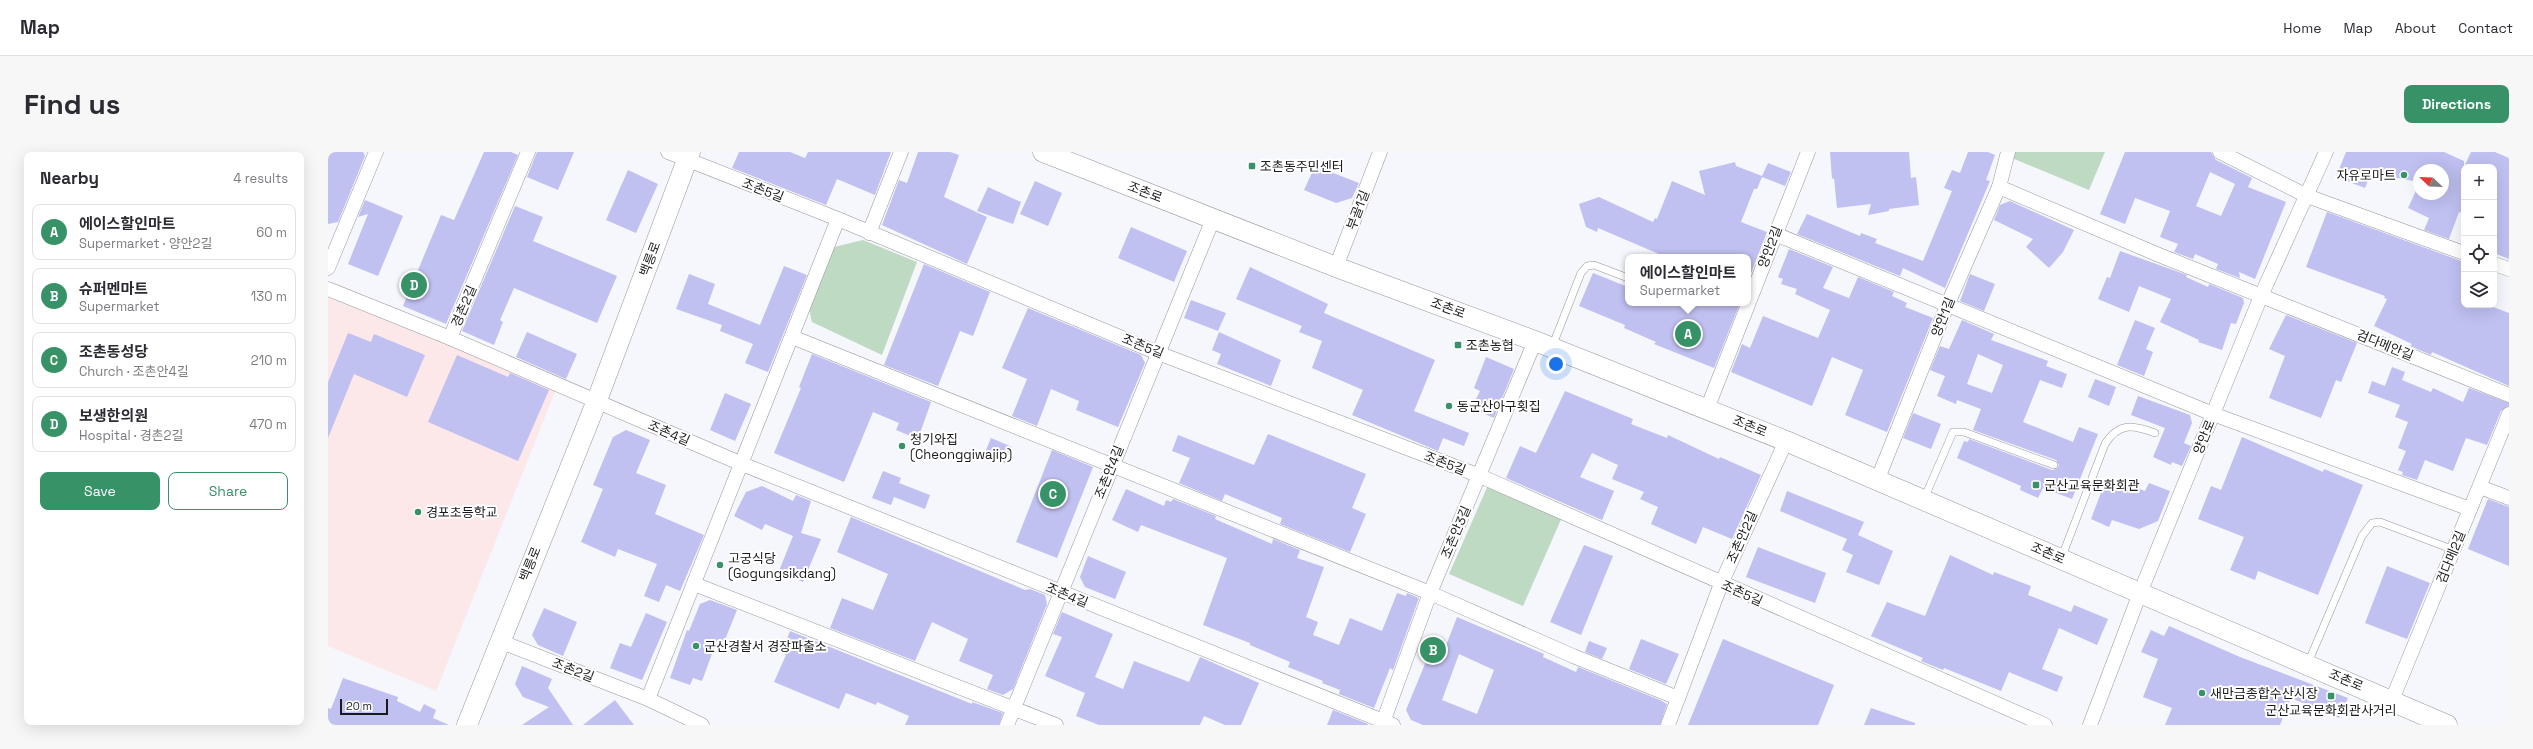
<!DOCTYPE html>
<html lang="en">
<head>
<meta charset="utf-8">
<style>
  :root { --surface:#fff; --page:#f7f7f7; --text:#2b2b33; --muted:#7c7c81; --line:#e1e1e2; --accent:#389268 }
  body { margin:0; font-family:"Space Grotesk","Noto Sans KR",sans-serif; background:var(--page); color:var(--text) }
  .controls { position:absolute; right:12px; top:12px; display:grid; overflow:hidden; border-radius:8px; box-shadow:0 4px 16px #0002 }
  .controls button { width:36px; height:36px; display:grid; place-items:center; padding:0; border:0; border-bottom:1px solid var(--line); background:var(--surface); color:var(--text); font:20px sans-serif }
  .compass { position:absolute; left:2085px; top:12px; width:36px; height:36px; border-radius:50%; background:var(--surface); box-shadow:0 4px 16px #0002; rotate:293deg }
  .scale { position:absolute; left:12px; bottom:10px; width:48px; box-sizing:border-box; padding-left:4px; border:2px solid #1a1a1c; border-top:0; font-size:11px; line-height:14px; white-space:nowrap; color:#1a1a1c; -webkit-text-stroke:3px #fff; paint-order:stroke }
  .you { position:absolute; left:1228px; top:212px; width:14px; height:14px; margin:-10px; border:3px solid #fff; border-radius:50%; background:#1a73e8; box-shadow:0 0 0 6px #1a73e833 }
  .badge { display:grid; place-items:center; width:26px; height:26px; border-radius:50%; background:var(--accent); color:#fff; font-size:13px; font-weight:700 }
  .pin { position:absolute; translate:-50% -50%; border:2px solid #fff; box-shadow:0 1px 4px #0006 }
  .popup { position:absolute; left:1297px; top:102px; width:126px; height:52px; box-sizing:border-box; display:grid; place-content:center; border-radius:8px; background:var(--surface); filter:drop-shadow(0 1px 3px #0005); font-size:13px; white-space:nowrap; color:var(--muted) }
  .popup b { font-size:15px; color:var(--text) }
  .popup::after { content:''; position:absolute; left:50%; top:100%; margin-left:-8px; border:8px solid transparent; border-top-color:var(--surface) }
  .list { margin:0; padding:0; list-style:none }
  h2 { display:flex; justify-content:space-between; align-items:center; height:52px; margin:0; padding:0 16px; font-size:17px }
  h2 small { font-size:13px; font-weight:400; color:var(--muted) }
  .list li { display:grid; grid-template-columns:26px 1fr auto; gap:12px; align-items:center; box-sizing:border-box; height:56px; margin:0 8px 8px; padding:0 8px; border:1px solid var(--line); border-radius:8px }
  .list b { display:block; font-size:15px; white-space:nowrap }
  .list p { margin:0; font-size:13px; white-space:nowrap; color:var(--muted) }
  .list em { font-size:13px; font-style:normal; color:var(--muted) }
  .actions { display:flex; gap:8px; padding:12px 16px }
  .actions a { flex:1; padding:9px 0; border:1px solid var(--accent); border-radius:8px; text-align:center; font-size:14px; color:var(--accent) }
  .actions .main { background:var(--accent); color:#fff }
  .icon { flex:none; width:22px; height:22px; fill:none; stroke:currentColor; stroke-width:2; stroke-linecap:round; stroke-linejoin:round }
  .map { position:relative; flex:none; width:2181px; height:573px; overflow:hidden; border-radius:8px }
  header { display:flex; align-items:center; gap:24px; box-sizing:border-box; height:56px; padding:0 20px; background:var(--surface); border-bottom:1px solid var(--line) }
  header strong { font-size:19px }
  nav { display:flex; gap:22px; margin-inline-start:auto; font-size:14px }
  .intro { display:flex; align-items:center; justify-content:space-between; box-sizing:border-box; height:96px; padding:0 24px }
  h1 { margin:0; font-size:28px }
  .button { padding:10px 18px; border-radius:8px; background:var(--accent); color:#fff; font-size:14px; font-weight:700 }
  main { display:flex; gap:24px; padding:0 24px }
  aside { flex:1; background:var(--surface); border-radius:8px; box-shadow:0 4px 16px #0002 }
  .map>svg:first-child { display:block }
  .education { fill:#fce7e9 }
  .green { fill:#bfdac2 }
  .building { fill:#c0c0f1; fill-rule:evenodd }
  .lines { fill:none; stroke-linecap:round; stroke-linejoin:round }
  .lane-casing { stroke:#95979c; stroke-width:8 }
  .street-casing { stroke:#95979c; stroke-width:15 }
  .secondary-casing { stroke:#95979c; stroke-width:21 }
  .lane { stroke:#fff; stroke-width:7 }
  .street { stroke:#fff; stroke-width:14 }
  .secondary { stroke:#fff; stroke-width:20 }
  .poi-dot { fill:#389268; stroke:#fff; stroke-width:1.5 }
  .labels { text-anchor:middle; dominant-baseline:central; stroke-width:4; stroke-linejoin:round; paint-order:stroke }
  .poi-label { font-size:13px; fill:#1a1a1c; stroke:#fff; text-anchor:start }
  .street-label { font-size:13px; fill:#1a1a1c; stroke:#fff }
</style>
</head>
<body>
<header>
<strong>Map</strong>
<nav><a>Home</a><a>Map</a><a>About</a><a>Contact</a></nav>
</header>
<div class="intro"><h1>Find us</h1><a class="button">Directions</a></div>
<main>
<aside>
<h2>Nearby<small>4 results</small></h2>
<ul class="list">
<li><span class="badge">A</span><div><b>에이스할인마트</b><p>Supermarket · 양안2길</p></div><em>60 m</em></li>
<li><span class="badge">B</span><div><b>슈퍼멘마트</b><p>Supermarket</p></div><em>130 m</em></li>
<li><span class="badge">C</span><div><b>조촌동성당</b><p>Church · 조촌안4길</p></div><em>210 m</em></li>
<li><span class="badge">D</span><div><b>보생한의원</b><p>Hospital · 경촌2길</p></div><em>470 m</em></li>
</ul>
<div class="actions"><a class="main">Save</a><a>Share</a></div>
</aside>
<div class="map">
<svg width="2181" height="573" viewBox="0 0 2181 573">
  <rect width="100%" height="100%" fill="#f5f7fc"/>
  <polygon class="education" points="12,133 232,227 108,539 0,494 0,135"/>
  <g class="green">
    <polygon points="1681,0 1777,0 1761,38 1679,4"/>
    <polygon points="535,88 589,110 554,203 484,170 481,157 506,95"/>
    <polygon points="1161,331 1235,363 1195,454 1121,422"/>
  </g>
  <g class="building">
    <polygon points="0,0 35,0 37,4 10,70 0,72"/>
    <polygon points="156,0 183,0 190,3 118,172 75,154 113,63 126,68"/>
    <polygon points="209,0 246,0 230,38 199,25"/>
    <polygon points="411,0 462,0 477,6 480,0 563,0 547,43 509,27 498,53 404,16"/>
    <polygon points="590,0 622,0 631,3 616,45 659,65 639,112 554,73 571,28 579,31"/>
    <polygon points="1502,0 1581,0 1583,26 1588,25 1591,53 1561,57 1561,59 1540,63 1543,52 1509,56 1506,26 1504,27"/>
    <polygon points="1640,0 1660,0 1667,3 1658,28 1662,29 1617,136 1575,116 1572,124 1469,82 1479,62 1532,84 1533,81 1549,87 1547,91 1595,109 1624,39 1616,36 1624,18 1632,21"/>
    <path d="M 1797,0 L 1883,0 L 1888,8 L 1924,26 L 1920,35 L 1958,50 L 1927,127 L 1911,120 L 1912,126 L 1888,117 L 1890,112 L 1867,102 L 1865,107 L 1846,100 L 1850,92 L 1832,85 L 1842,59 L 1807,46 L 1797,72 L 1772,62 ZM 1882,20 L 1907,32 L 1893,64 L 1868,54 Z"/>
    <polygon points="2018,0 2116,0 2136,9 2136,62 2131,60 2121,87 2096,78 2101,66 2080,56 2091,32 2091,42 2115,42 2115,18 2091,18 2091,30 2043,21 2037,36 2008,25"/>
    <polygon points="2143,0 2167,0 2181,6 2181,107 2166,101 2166,15 2136,15"/>
    <polygon points="1407,10 1408,14 1434,24 1440,11 1463,20 1457,34 1434,25 1429,37 1426,37 1413,70 1439,80 1420,129 1420,105 1338,105 1270,76 1269,80 1258,75 1251,52 1271,45 1325,70 1327,66 1329,67 1344,29 1377,43 1371,19"/>
    <polygon points="987,14 1031,31 1024,46 1008,51 976,38"/>
    <polygon points="300,18 330,32 308,81 278,68"/>
    <polygon points="707,29 734,41 720,74 692,62"/>
    <polygon points="660,35 693,50 685,72 649,59"/>
    <polygon points="37,48 75,64 50,124 20,112 40,62 30,65"/>
    <polygon points="1682,49 1746,78 1735,100 1721,116 1698,95 1705,87 1666,68 1672,53"/>
    <polygon points="187,54 215,65 205,89 289,124 269,171 186,136 172,168 175,170 166,193 134,179"/>
    <polygon points="1999,60 2136,110 2136,153 2160,153 2181,161 2181,234 2104,200 2103,203 2082,194 2084,192 2046,174 2059,147 2056,146 2057,144 1978,115"/>
    <polygon points="803,75 859,99 846,130 790,106"/>
    <polygon points="1461,97 1505,115 1495,136 1521,146 1530,125 1566,140 1564,144 1579,151 1577,155 1605,166 1559,280 1517,263 1535,218 1504,205 1484,254 1403,220 1414,192 1422,196 1435,164 1490,186 1502,158 1467,142 1469,137 1453,132 1455,127 1450,125"/>
    <polygon points="1792,99 1859,123 1858,125 1880,135 1881,132 1915,146 1916,151 1908,172 1903,171 1894,198 1870,190 1871,188 1832,170 1843,147 1811,134 1801,160 1770,147 1779,125 1782,126"/>
    <polygon points="596,112 662,140 645,184 632,179 610,234 556,213"/>
    <polygon points="456,114 479,123 440,220 417,211 425,192 392,179 394,173 348,157 361,122 387,132 380,152 432,173"/>
    <polygon points="922,115 1000,152 996,161 1107,208 1086,259 1141,281 1136,294 1115,286 1110,299 1024,263 1035,238 984,216 994,189 971,180 974,174 908,147"/>
    <polygon points="1265,121 1300,135 1300,151 1412,151 1386,216 1326,192 1328,190 1296,176 1297,173 1251,154"/>
    <polygon points="1642,122 1667,132 1656,159 1632,149"/>
    <polygon points="863,148 898,161 890,179 856,166"/>
    <polygon points="700,156 813,203 817,211 790,275 748,258 751,249 723,237 709,274 684,264 699,227 674,216"/>
    <polygon points="1958,163 2029,191 2013,230 2008,228 1993,266 1941,246 1957,204 1941,197"/>
    <path d="M 1634,168 L 1666,182 L 1663,188 L 1720,209 L 1718,214 L 1739,222 L 1734,236 L 1712,228 L 1695,270 L 1745,290 L 1751,275 L 1770,282 L 1744,347 L 1715,336 L 1710,346 L 1692,338 L 1693,334 L 1629,306 L 1636,289 L 1640,290 L 1641,287 L 1724,318 L 1729,317 L 1731,313 L 1728,308 L 1645,278 L 1653,257 L 1629,248 L 1628,252 L 1609,244 L 1617,224 L 1602,218 L 1612,194 L 1621,197 ZM 1650,202 L 1675,213 L 1664,241 L 1639,232 Z"/>
    <polygon points="1807,168 1827,176 1818,197 1825,200 1816,224 1789,213"/>
    <polygon points="199,180 249,202 238,227 188,205"/>
    <polygon points="891,180 953,208 943,234 889,212 893,202 884,198"/>
    <polygon points="20,181 43,190 46,182 97,203 79,245 26,222 0,286 0,230"/>
    <polygon points="484,202 603,250 590,287 568,278 571,271 545,260 516,330 446,301 473,236 471,235"/>
    <polygon points="129,203 180,225 182,221 221,238 190,309 100,270"/>
    <polygon points="1158,205 1186,217 1166,266 1152,260 1155,253 1147,249 1152,239 1146,236"/>
    <polygon points="2064,215 2077,220 2074,228 2103,240 2105,236 2135,250 2141,236 2181,251 2181,254 2173,259 2159,293 2138,286 2125,319 2097,308 2089,328 2074,323 2075,320 2070,318 2078,299 2070,296 2080,270 2067,265 2072,253 2040,241 2044,229 2057,234"/>
    <polygon points="1767,227 1788,235 1781,254 1760,245"/>
    <polygon points="1237,239 1305,267 1303,272 1339,286 1340,283 1391,307 1392,305 1433,323 1404,387 1375,375 1368,392 1323,372 1330,355 1312,347 1316,340 1284,327 1290,313 1264,301 1252,325 1286,339 1274,368 1178,326 1192,294 1208,301"/>
    <polygon points="397,241 423,252 407,289 382,278"/>
    <polygon points="1810,244 1862,263 1864,271 1856,291 1863,294 1854,314 1844,310 1843,313 1825,305 1837,276 1803,263"/>
    <polygon points="1585,261 1613,272 1603,297 1575,286"/>
    <polygon points="298,278 322,288 308,321 338,333 327,362 376,383 352,439 338,433 331,450 316,444 329,412 290,397 287,405 253,390 275,337 265,333 285,285"/>
    <polygon points="940,282 1038,322 1024,356 1038,362 1022,400 952,372 954,366 897,342 894,349 851,331 862,306 844,299 850,283 926,313"/>
    <polygon points="1914,285 1995,320 1996,317 2035,333 1990,443 1930,419 1927,428 1902,418 1916,385 1870,367 1883,334 1893,338"/>
    <polygon points="663,286 684,295 677,311 656,303"/>
    <polygon points="724,298 765,315 729,406 688,390"/>
    <polygon points="555,319 573,326 571,331 602,343 597,357 566,345 563,353 544,346"/>
    <polygon points="1779,325 1817,339 1821,331 1842,339 1830,369 1811,377 1784,368 1781,375 1763,367"/>
    <polygon points="434,334 465,349 468,343 483,349 473,381 493,387 475,430 451,419 465,384 437,372 434,378 406,364 418,340"/>
    <polygon points="798,337 836,354 838,348 843,350 845,347 888,364 887,367 944,392 945,387 972,398 969,406 996,415 978,465 990,470 985,483 1011,493 1022,466 1054,479 1069,441 1078,444 1079,441 1091,446 1065,518 1062,516 1046,556 1011,542 1012,538 994,531 995,529 960,515 962,510 922,493 922,491 875,473 899,406 813,373 810,380 784,368"/>
    <polygon points="1459,339 1536,370 1530,383 1565,399 1551,433 1518,420 1525,403 1514,398 1519,387 1452,359"/>
    <polygon points="2160,347 2181,355 2181,414 2140,397"/>
    <polygon points="523,365 697,438 702,437 717,443 719,452 685,537 675,543 659,537 665,523 631,509 640,487 604,470 587,509 502,476 514,446 545,458 560,422 509,400"/>
    <polygon points="1256,393 1285,404 1253,483 1222,470"/>
    <polygon points="1430,395 1498,421 1487,451 1418,425"/>
    <polygon points="1622,403 1665,423 1666,420 1703,434 1700,443 1743,460 1746,453 1780,467 1769,493 1731,476 1714,517 1735,525 1729,540 1681,520 1673,539 1616,516 1615,518 1593,509 1595,506 1543,484 1559,450 1597,464"/>
    <polygon points="760,404 798,420 787,447 757,435 752,425"/>
    <polygon points="2059,414 2102,431 2079,487 2037,471"/>
    <polygon points="382,448 409,458 396,490 389,488 374,529 365,526 362,533 342,526 359,478 361,479 372,452"/>
    <polygon points="216,456 249,470 235,504 210,493 204,483"/>
    <polygon points="734,460 785,482 767,525 795,537 806,509 861,530 872,505 931,531 913,573 897,573 876,564 872,573 771,573 748,564 757,541 717,524 734,485 725,482"/>
    <polygon points="318,461 339,470 314,528 282,516 292,491 303,495"/>
    <path d="M 1129,465 L 1216,502 L 1215,505 L 1248,520 L 1250,515 L 1332,548 L 1339,552 L 1332,573 L 1095,573 L 1083,568 L 1078,558 L 1099,507 L 1111,512 ZM 1131,502 L 1166,518 L 1149,562 L 1114,548 Z"/>
    <polygon points="1841,474 1912,505 2020,546 2011,566 1963,546 1952,573 1837,573 1844,556 1815,545 1830,507 1813,500 1823,478 1836,484"/>
    <polygon points="462,479 644,552 644,550 675,561 671,573 577,573 581,564 549,550 548,553 518,541 511,557 446,530 458,503 454,501"/>
    <polygon points="1313,487 1351,502 1338,532 1301,517"/>
    <polygon points="1395,487 1506,533 1490,573 1360,573"/>
    <polygon points="1261,489 1279,496 1274,507 1257,500"/>
    <polygon points="194,514 224,527 220,536 245,573 194,573 221,555 195,545 187,532"/>
    <polygon points="15,526 70,545 69,549 92,560 96,552 108,558 105,566 121,573 0,573 0,556 3,557"/>
    <polygon points="287,548 306,573 255,573"/>
    <polygon points="1543,556 1587,571 1587,573 1536,573"/>
    <polygon points="1005,558 1040,572 1040,573 999,573"/>
  </g>
  <g class="lines">
    <g class="lane-casing">
      <g id="lane">
        <polyline points="1224,195 1253,121 1259,114 1266,113 1300,126"/>
        <polyline points="1596,347 1625,280 1636,280 1726,313"/>
        <path d="M 1733,407 L 1777,292 C 1791,270 1805,273 1827,281"/>
        <polyline points="1980,511 2034,384 2044,371 2052,370 2126,398"/>
      </g>
    </g>
    <g class="street-casing">
      <g id="street">
        <polyline points="340,0 510,67 830,201 1152,324 1717,573"/>
        <polyline points="1892,0 1979,44 2136,101"/>
        <polyline points="1671,35 1831,103 2181,243"/>
        <polyline points="541,81 573,0"/>
        <polyline points="1447,82 1885,262 2142,357"/>
        <polyline points="2166,112 2181,117"/>
        <polyline points="1008,115 1052,0"/>
        <polyline points="0,116 48,0"/>
        <polyline points="0,137 122,186 414,312 1065,573"/>
        <polyline points="464,185 1102,441 1245,504 1350,546"/>
        <polyline points="122,186 200,0"/>
        <polyline points="1379,257 1480,0"/>
        <polyline points="1549,329 1619,154 1671,35 1680,0"/>
        <polyline points="2152,335 2181,346"/>
        <polyline points="366,432 728,573"/>
        <polyline points="171,489 320,547 374,573"/>
        <polyline points="320,547 510,67"/>
        <polyline points="2064,548 2181,262"/>
        <polyline points="679,573 885,67"/>
        <polyline points="1054,573 1102,441 1207,189"/>
        <polyline points="1340,573 1393,432 1458,289"/>
        <polyline points="1762,573 1812,441 1933,144 1998,0"/>
      </g>
    </g>
    <g class="secondary-casing">
      <g id="secondary">
        <polyline points="715,0 1008,115 1207,189 1458,289 2119,573"/>
        <polyline points="139,573 268,251 362,0"/>
      </g>
    </g>
    <use href="#lane" class="lane"/>
    <use href="#street" class="street"/>
    <use href="#secondary" class="secondary"/>
  </g>
  <g class="poi-dot">
    <rect x="920" y="10" width="8" height="8" rx="2"/>
    <circle cx="2076" cy="23" r="4"/>
    <rect x="1126" y="189" width="8" height="8" rx="2"/>
    <circle cx="1121" cy="254" r="4"/>
    <circle cx="574" cy="294" r="4"/>
    <rect x="1704" y="329" width="8" height="8" rx="2"/>
    <circle cx="90" cy="360" r="4"/>
    <circle cx="392" cy="413" r="4"/>
    <circle cx="368" cy="494" r="4"/>
    <circle cx="1874" cy="541" r="4"/>
    <rect x="1999" y="540" width="8" height="8" rx="2"/>
  </g>
  <g class="labels">
    <g class="poi-label">
      <text x="932" y="14">조촌동주민센터</text>
      <text x="2068" y="23" text-anchor="end">자유로마트</text>
      <text x="1138" y="193">조촌농협</text>
      <text x="1129" y="254">동군산아구횟집</text>
      <text x="582" y="287">청기와집<tspan x="582" dy="15">(Cheonggiwajip)</tspan></text>
      <text x="1716" y="333">군산교육문화회관</text>
      <text x="98" y="360">경포초등학교</text>
      <text x="400" y="406">고궁식당<tspan x="400" dy="15">(Gogungsikdang)</tspan></text>
      <text x="376" y="494">군산경찰서 경장파출소</text>
      <text x="1882" y="541">새만금종합수산시장</text>
      <text x="2003" y="558" text-anchor="middle">군산교육문화회관사거리</text>
    </g>
    <g class="street-label">
      <text transform="translate(435 38) rotate(21)">조촌5길</text>
      <text transform="translate(817 40) rotate(21)">조촌로</text>
      <text transform="translate(1030 58) rotate(-69)">부골1길</text>
      <text transform="translate(1442 95) rotate(-69)">양안2길</text>
      <text transform="translate(322 107) rotate(-69)">백릉로</text>
      <text transform="translate(136 154) rotate(-67)">경촌2길</text>
      <text transform="translate(1120 156) rotate(20)">조촌로</text>
      <text transform="translate(1615 165) rotate(-68)">양안1길</text>
      <text transform="translate(2057 193) rotate(22)">검다메안길</text>
      <text transform="translate(815 194) rotate(22)">조촌5길</text>
      <text transform="translate(1422 274) rotate(22)">조촌로</text>
      <text transform="translate(341 281) rotate(23)">조촌4길</text>
      <text transform="translate(1876 285) rotate(-68)">양안로</text>
      <text transform="translate(1117 311) rotate(21)">조촌5길</text>
      <text transform="translate(781 320) rotate(-68)">조촌안4길</text>
      <text transform="translate(1128 380) rotate(-67)">조촌안3길</text>
      <text transform="translate(1414 385) rotate(-66)">조촌안2길</text>
      <text transform="translate(1720 401) rotate(23)">조촌로</text>
      <text transform="translate(2123 405) rotate(-68)">검다메2길</text>
      <text transform="translate(202 412) rotate(-68)">백릉로</text>
      <text transform="translate(1414 441) rotate(24)">조촌5길</text>
      <text transform="translate(739 443) rotate(22)">조촌4길</text>
      <text transform="translate(245 518) rotate(21)">조촌2길</text>
      <text transform="translate(2018 528) rotate(23)">조촌로</text>
    </g>
  </g>
</svg>
<div class="controls">
<button>+</button>
<button>−</button>
<button><svg class="icon" aria-label="locate" viewBox="0 0 24 24"><circle cx="12" cy="12" r="6"/><path d="M12 2v4M12 18v4M2 12h4M18 12h4"/></svg></button>
<button><svg class="icon" aria-label="layers" viewBox="0 0 24 24"><path d="M12 4l9 5-9 5-9-5zM3 14l9 5 9-5"/></svg></button>
</div>
<svg class="compass" viewBox="-18 -18 36 36"><path d="M0-13l5 13h-10z" fill="#e53935"/><path d="M0 13l5-13h-10z" fill="#7c7c81"/></svg>
<div class="scale">20 m</div>
<div class="you"></div>
<div class="pin badge" style="left:1360px;top:182px">A</div>
<div class="popup"><b>에이스할인마트</b>Supermarket</div>
<div class="pin badge" style="left:1105px;top:498px">B</div>
<div class="pin badge" style="left:725px;top:342px">C</div>
<div class="pin badge" style="left:86px;top:133px">D</div>
</div>
</main>
</body>
</html>
